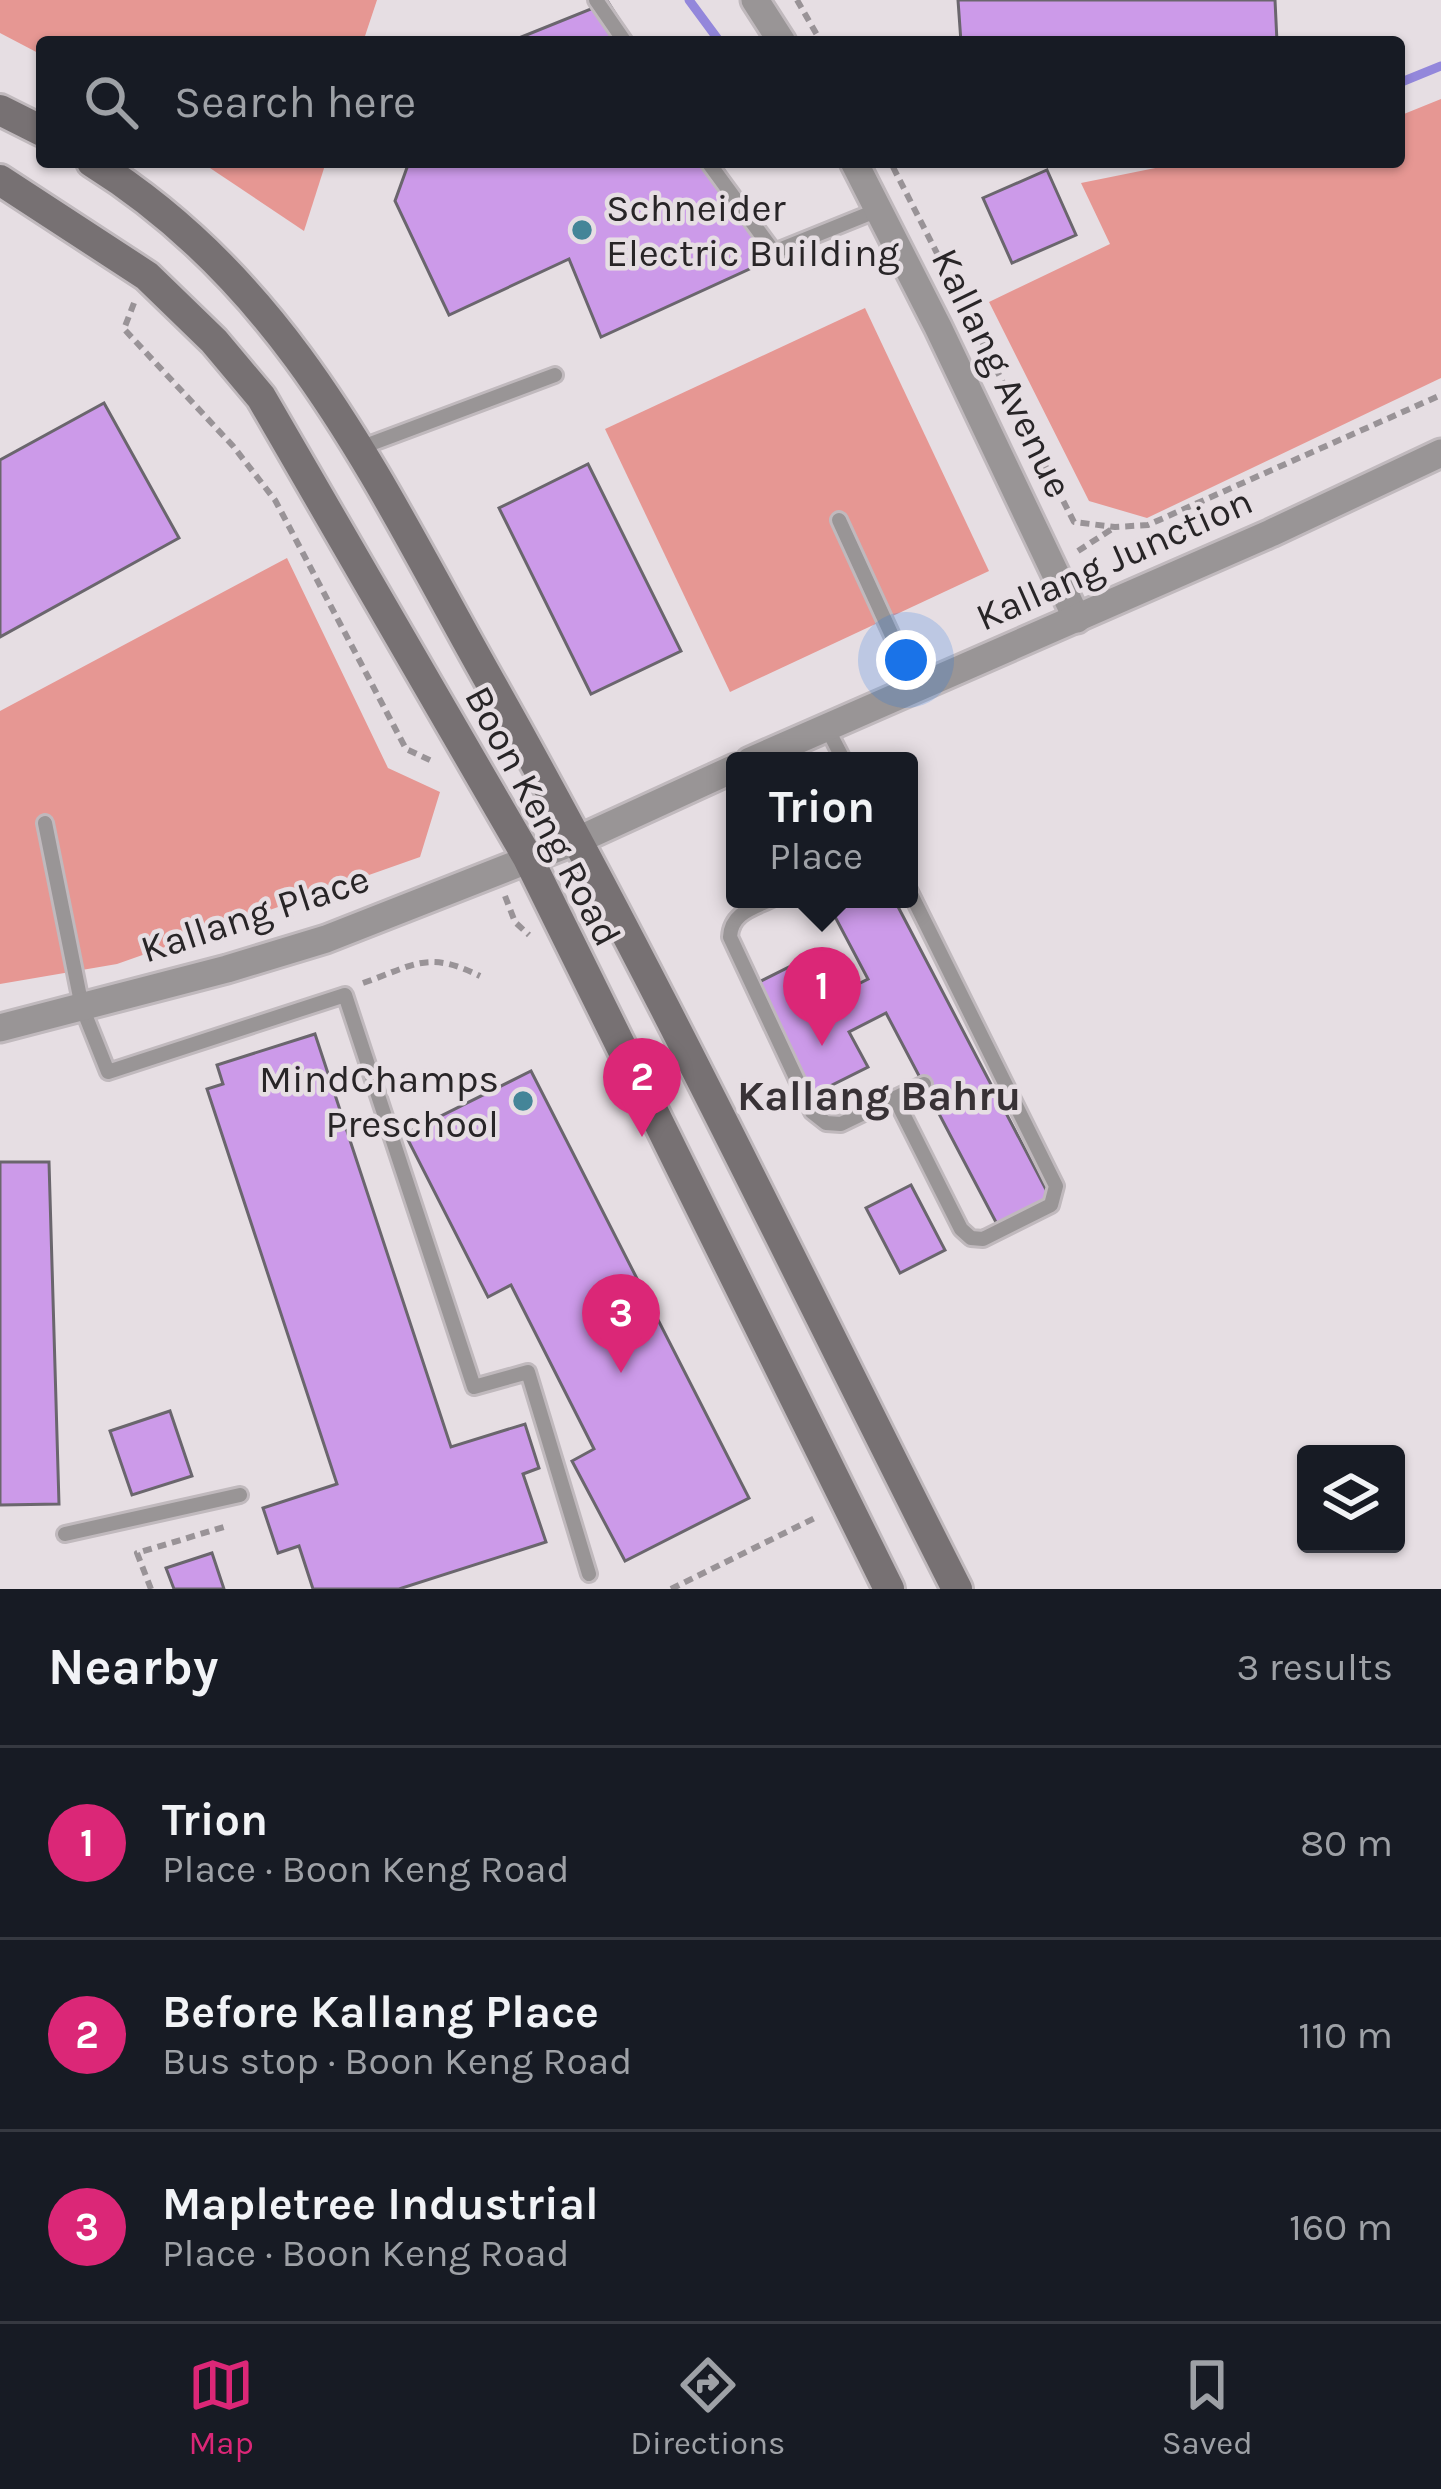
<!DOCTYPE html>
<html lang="en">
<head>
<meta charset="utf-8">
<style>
  :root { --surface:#171b24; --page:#242831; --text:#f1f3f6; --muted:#9ea1a6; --line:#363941; --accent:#db2777 }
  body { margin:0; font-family:Karla,sans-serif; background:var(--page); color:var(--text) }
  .controls { position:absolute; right:36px; bottom:36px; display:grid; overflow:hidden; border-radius:12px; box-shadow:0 3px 9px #0004 }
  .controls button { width:108px; height:108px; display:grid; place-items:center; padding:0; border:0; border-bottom:3px solid var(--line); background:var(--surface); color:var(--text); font:60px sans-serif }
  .you { position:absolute; left:906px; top:660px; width:42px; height:42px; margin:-30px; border:9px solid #fff; border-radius:50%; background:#1a73e8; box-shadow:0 0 0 18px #1a73e833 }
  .badge { display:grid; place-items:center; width:78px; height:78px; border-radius:50%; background:var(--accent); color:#fff; font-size:39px; font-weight:700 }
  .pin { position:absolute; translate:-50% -99px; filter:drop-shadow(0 3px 6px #0008) }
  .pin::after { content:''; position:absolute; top:63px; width:42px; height:36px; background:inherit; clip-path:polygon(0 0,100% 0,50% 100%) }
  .popup { position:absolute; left:726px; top:752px; width:192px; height:156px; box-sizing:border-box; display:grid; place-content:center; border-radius:12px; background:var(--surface); filter:drop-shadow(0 3px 9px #0005); font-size:39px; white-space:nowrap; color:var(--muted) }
  .popup b { font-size:45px; color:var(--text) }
  .popup::after { content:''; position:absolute; left:50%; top:100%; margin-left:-24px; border:24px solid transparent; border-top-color:var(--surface) }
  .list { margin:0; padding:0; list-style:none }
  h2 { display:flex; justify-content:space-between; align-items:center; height:156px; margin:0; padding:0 48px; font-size:51px }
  h2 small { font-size:39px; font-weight:400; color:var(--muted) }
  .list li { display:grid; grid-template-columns:78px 1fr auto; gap:36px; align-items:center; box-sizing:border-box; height:192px; padding:0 48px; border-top:3px solid var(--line) }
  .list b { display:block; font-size:45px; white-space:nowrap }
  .list p { margin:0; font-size:39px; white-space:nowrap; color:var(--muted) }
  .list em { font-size:39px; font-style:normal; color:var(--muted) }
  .icon { flex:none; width:66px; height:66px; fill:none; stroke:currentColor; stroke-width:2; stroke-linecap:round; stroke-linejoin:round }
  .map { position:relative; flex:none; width:1441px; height:1589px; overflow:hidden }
  .search { position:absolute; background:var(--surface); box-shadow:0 3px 9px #0004; left:36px; right:36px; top:36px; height:132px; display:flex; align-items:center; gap:30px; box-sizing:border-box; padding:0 42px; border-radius:12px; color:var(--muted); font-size:45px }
  .sheet { height:732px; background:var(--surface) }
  nav { display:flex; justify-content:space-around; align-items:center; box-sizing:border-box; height:168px; border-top:3px solid var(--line); background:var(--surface); font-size:33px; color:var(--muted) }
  nav a { display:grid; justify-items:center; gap:6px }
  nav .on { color:var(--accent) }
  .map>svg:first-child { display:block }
  .green { fill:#e69793 }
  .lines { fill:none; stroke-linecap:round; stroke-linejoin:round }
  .stream { stroke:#9387db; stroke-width:9 }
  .building { fill:#cc9ae9; stroke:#6a666d; stroke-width:3 }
  .lane-casing { stroke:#c0b9bd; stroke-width:20 }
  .street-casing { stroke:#c0b9bd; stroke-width:33 }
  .secondary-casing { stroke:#c0b9bd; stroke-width:36 }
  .path { stroke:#999397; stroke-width:6; stroke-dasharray:9 6; stroke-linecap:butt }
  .lane { stroke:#999596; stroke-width:14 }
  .street { stroke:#999596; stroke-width:27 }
  .secondary { stroke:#777173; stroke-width:30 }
  .poi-dot { fill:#448598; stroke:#e6dee3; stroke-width:4.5 }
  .labels { text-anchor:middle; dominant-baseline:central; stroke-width:9; stroke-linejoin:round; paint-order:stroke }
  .poi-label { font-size:39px; fill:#282527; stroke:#e6dee3; text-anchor:start }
  .street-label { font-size:39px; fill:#282527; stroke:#e6dee3 }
  .neighbourhood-label { font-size:42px; font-weight:bold; fill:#383236; stroke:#e6dee3 }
</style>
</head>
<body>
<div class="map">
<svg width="1441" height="1589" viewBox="0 0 1441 1589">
  <rect width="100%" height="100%" fill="#e6dee3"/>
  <g class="green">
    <polygon points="0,0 377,0 363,42 42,42 42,55 0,33"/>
    <polygon points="1441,99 1441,378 1147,518 1089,501 989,302 1110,244 1081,183 1185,162 1399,162 1399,116"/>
    <polygon points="201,162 326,162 304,231"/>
    <polygon points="865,308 989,571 730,692 605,429"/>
    <polygon points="287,558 388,768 440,792 420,857 117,964 0,984 0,711"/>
  </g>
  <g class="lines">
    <g class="stream">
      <polyline points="689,0 720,42"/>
      <polyline points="1399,83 1441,66"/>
    </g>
  </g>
  <g class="building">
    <polygon points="958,0 1275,0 1277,42 961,42"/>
    <polygon points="608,2 633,42 509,42"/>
    <polygon points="409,162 720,162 769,260 601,337 569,259 449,315 395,201"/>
    <polygon points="1047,170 1076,235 1012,263 983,198"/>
    <polygon points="104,403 179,538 0,637 0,460"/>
    <polygon points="588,464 681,651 591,694 499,508"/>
    <polygon points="860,899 894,899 1051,1199 998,1226 886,1013 849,1032 868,1067 812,1095 755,984 805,959 826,1000 868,979 833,913"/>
    <polygon points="315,1034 451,1447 525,1424 539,1468 523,1474 546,1542 399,1589 313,1589 299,1546 278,1553 263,1508 337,1484 207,1089 223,1084 217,1065"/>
    <polygon points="531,1071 749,1498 625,1561 572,1461 594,1449 511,1285 488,1297 405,1134"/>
    <polygon points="0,1162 49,1162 59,1504 0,1505"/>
    <polygon points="911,1185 945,1250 900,1273 866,1208"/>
    <polygon points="170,1411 192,1476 132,1495 110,1431"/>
    <polygon points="212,1553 224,1589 174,1589 166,1568"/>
  </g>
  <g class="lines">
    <g class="lane-casing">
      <g id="lane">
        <polyline points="596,0 625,42"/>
        <polyline points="708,162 774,252 878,210"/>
        <polyline points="357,449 555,375"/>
        <polyline points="839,520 916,688"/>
        <polyline points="826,726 844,761"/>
        <polyline points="45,823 82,1007 108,1072 345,995 474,1387 528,1372 589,1574"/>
        <path d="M 772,899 C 753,908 731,913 730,937 L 812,1112 L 826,1123 L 841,1124 L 924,1084"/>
        <polyline points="895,1098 961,1229 971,1238 983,1239 1051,1205 1056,1186 909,890"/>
        <polyline points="65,1534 240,1495"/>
      </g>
    </g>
    <g class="street-casing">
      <g id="street">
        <polyline points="755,0 782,42"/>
        <polyline points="854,162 938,327 1077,619"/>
        <polyline points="750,761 1271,533 1441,453"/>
        <polyline points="0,1028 227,969 326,939 578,840 735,768"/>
      </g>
    </g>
    <g class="secondary-casing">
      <g id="secondary">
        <polyline points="0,110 42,131"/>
        <path d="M 92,162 C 294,288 380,488 493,687 C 659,982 804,1288 957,1589"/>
        <polyline points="0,180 147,276 214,341 261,397 528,858 889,1589"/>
      </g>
    </g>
    <g class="path">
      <polyline points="797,0 821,42"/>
      <polyline points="893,167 1074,522 1115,527 1148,525 1441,395"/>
      <polyline points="134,303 124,329 233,446 275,500 406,749 434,762"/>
      <polyline points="1078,551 1112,529"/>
      <polyline points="505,896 515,922 529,935"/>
      <path d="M 363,983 C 415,965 427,950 480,976"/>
      <polyline points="151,1589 137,1553 224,1527"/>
      <polyline points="671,1589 819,1516"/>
    </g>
    <use href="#lane" class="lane"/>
    <use href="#street" class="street"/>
    <use href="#secondary" class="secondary"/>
  </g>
  <g class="poi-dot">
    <circle cx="582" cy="230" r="12"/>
    <circle cx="523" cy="1101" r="12"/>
  </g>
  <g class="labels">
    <g class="poi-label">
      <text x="606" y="208">Schneider<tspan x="606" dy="45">Electric Building</tspan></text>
      <text x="499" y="1079" text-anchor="end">MindChamps<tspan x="499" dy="45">Preschool</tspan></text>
    </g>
    <g class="street-label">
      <text transform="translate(1002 373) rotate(64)">Kallang Avenue</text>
      <text transform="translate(1114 559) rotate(-24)">Kallang Junction</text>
      <text transform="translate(543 816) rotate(62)">Boon Keng Road</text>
      <text transform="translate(255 914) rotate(-18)">Kallang Place</text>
    </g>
    <g class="neighbourhood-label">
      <text x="879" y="1096">Kallang Bahru</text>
    </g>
  </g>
</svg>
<div class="controls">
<button><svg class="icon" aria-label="layers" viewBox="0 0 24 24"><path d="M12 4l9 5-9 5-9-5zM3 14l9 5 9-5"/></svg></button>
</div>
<div class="you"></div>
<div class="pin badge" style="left:822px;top:1046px">1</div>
<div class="popup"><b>Trion</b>Place</div>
<div class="pin badge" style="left:642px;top:1137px">2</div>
<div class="pin badge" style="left:621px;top:1373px">3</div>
<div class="search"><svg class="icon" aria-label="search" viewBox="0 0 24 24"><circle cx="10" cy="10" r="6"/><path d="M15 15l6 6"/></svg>Search here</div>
</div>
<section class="sheet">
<h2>Nearby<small>3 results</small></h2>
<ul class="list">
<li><span class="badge">1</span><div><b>Trion</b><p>Place · Boon Keng Road</p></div><em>80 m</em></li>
<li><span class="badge">2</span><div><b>Before Kallang Place</b><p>Bus stop · Boon Keng Road</p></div><em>110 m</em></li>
<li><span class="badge">3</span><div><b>Mapletree Industrial</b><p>Place · Boon Keng Road</p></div><em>160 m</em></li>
</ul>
</section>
<nav>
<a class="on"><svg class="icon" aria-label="map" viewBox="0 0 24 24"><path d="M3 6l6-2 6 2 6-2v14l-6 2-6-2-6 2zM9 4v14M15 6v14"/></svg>Map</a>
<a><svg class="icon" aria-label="directions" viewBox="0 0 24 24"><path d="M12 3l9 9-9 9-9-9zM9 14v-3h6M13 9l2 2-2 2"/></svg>Directions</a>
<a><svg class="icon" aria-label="saved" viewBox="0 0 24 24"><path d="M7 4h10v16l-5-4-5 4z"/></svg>Saved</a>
</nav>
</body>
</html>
